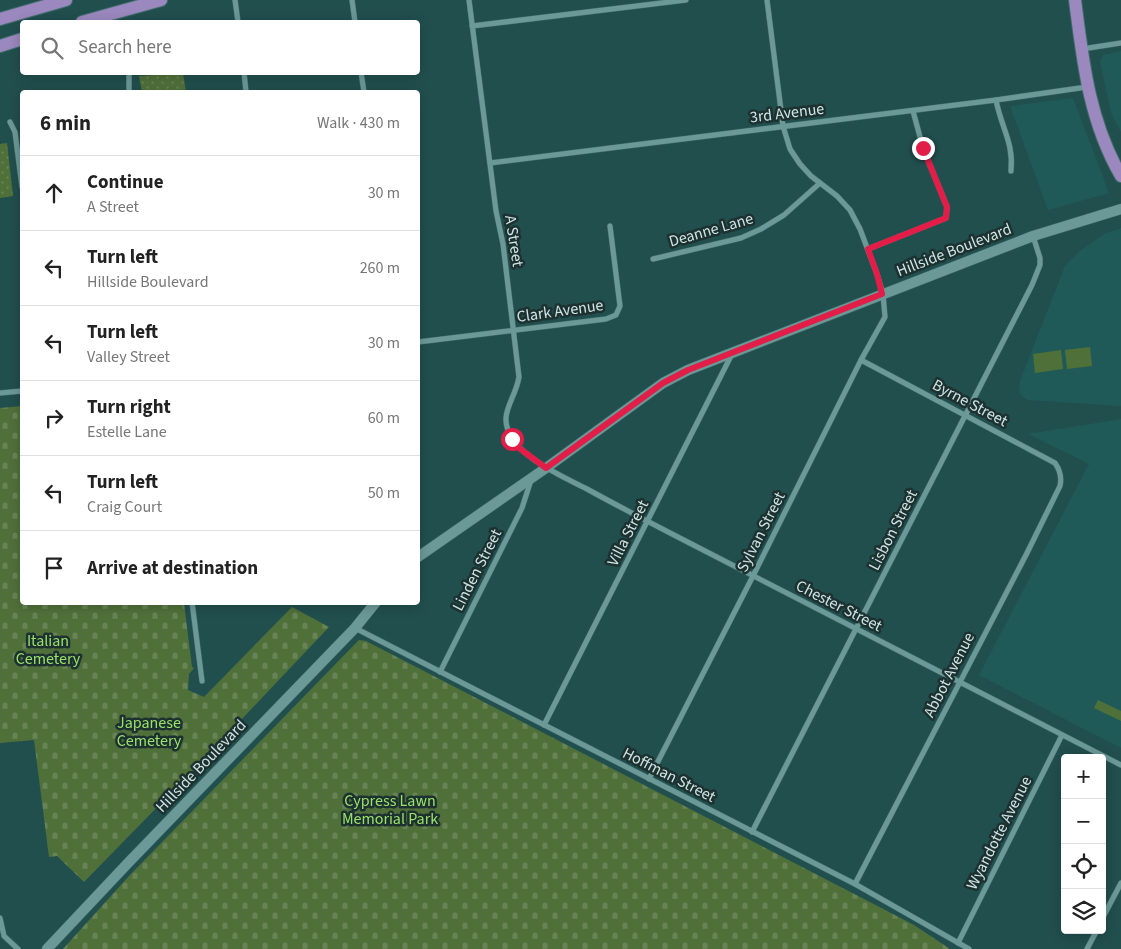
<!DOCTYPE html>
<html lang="en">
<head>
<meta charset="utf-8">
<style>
  :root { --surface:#fff; --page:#f6f6f6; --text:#222; --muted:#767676; --line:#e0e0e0 }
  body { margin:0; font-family:"Source Sans 3",sans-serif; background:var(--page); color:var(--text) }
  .controls { position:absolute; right:15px; bottom:15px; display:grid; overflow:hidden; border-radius:5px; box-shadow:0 2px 12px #0003 }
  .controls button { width:45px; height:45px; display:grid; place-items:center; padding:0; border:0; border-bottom:1px solid var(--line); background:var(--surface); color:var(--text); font:25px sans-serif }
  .stop { position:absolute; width:15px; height:15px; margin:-11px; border:4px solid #e11d48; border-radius:50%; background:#fff }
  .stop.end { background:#e11d48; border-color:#fff; box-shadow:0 1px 5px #0008 }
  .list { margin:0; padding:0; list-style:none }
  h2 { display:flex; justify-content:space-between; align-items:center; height:65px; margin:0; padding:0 20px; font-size:21px }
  h2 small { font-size:16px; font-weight:400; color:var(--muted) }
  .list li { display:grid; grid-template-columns:32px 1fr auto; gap:15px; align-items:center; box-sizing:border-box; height:75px; padding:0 20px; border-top:1px solid var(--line) }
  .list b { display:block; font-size:19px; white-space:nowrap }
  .list p { margin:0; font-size:16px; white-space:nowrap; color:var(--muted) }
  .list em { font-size:16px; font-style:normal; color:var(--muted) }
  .icon { flex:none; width:28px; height:28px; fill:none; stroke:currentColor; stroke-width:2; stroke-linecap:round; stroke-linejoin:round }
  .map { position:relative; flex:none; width:1121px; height:949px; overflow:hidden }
  .search { position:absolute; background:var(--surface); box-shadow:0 2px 12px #0003; left:20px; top:20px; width:400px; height:55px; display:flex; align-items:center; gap:12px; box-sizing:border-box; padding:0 18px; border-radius:5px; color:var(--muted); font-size:19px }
  .panel { position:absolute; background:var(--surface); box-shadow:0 2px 12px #0003; left:20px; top:90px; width:400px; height:515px; border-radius:5px }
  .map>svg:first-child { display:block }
  .built { fill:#1f5a59 }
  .grass { fill:#50703a }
  .cemetery { fill:url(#cemetery-stones) }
  .park { fill:url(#park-dots) }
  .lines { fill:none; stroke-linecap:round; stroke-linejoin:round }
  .street-casing { stroke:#426d6c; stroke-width:6 }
  .secondary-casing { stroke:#426d6c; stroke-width:11 }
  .primary-casing { stroke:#426d6c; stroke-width:14 }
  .street { stroke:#6b9998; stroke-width:5 }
  .secondary { stroke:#6b9998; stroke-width:10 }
  .primary { stroke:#9a88be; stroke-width:12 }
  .route { stroke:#e11d48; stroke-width:6 }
  .labels { text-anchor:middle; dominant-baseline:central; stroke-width:5; stroke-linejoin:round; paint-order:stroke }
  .street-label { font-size:16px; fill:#cde5e4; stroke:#1d3130 }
  .park-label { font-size:16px; fill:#9be269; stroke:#1d3130 }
</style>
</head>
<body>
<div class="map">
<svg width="1121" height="949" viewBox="0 0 1121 949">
  <defs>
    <pattern id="cemetery-stones" width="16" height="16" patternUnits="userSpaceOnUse" patternTransform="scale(1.25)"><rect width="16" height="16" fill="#50703a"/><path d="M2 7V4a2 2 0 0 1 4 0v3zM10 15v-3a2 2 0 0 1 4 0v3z" fill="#688456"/></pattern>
    <pattern id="park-dots" width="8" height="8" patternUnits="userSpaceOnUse" patternTransform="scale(1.25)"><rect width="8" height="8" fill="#50703a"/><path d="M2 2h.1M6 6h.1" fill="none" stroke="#688456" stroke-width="1.8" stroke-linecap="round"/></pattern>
  </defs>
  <rect width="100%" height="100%" fill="#214f4e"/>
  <g class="built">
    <polygon points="1121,51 1121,132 1111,113 1100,61 1103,55"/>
    <polygon points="1073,98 1109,193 1048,210 1010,106"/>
    <polygon points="1121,228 1121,406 1028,400 1023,397 1019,392 1020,381 1065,266 1081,250 1104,234"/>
    <polygon points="1121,419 1121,748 979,675 1089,464 1028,434"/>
  </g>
  <g class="grass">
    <polygon points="1090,347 1092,366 1067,369 1065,350"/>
    <polygon points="1061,350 1063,369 1035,373 1033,354"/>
    <polygon points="1098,700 1121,711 1121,721 1094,708"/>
  </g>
  <g class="cemetery">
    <polygon points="22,406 22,602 184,603 192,667 194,668 189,674 188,690 204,697 292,607 329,627 205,758 84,882 57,856 49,857 34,740 0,743 0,408"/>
    <polygon points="359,640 366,641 864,899 914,925 950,949 63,949 129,876"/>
  </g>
  <g class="park">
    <polygon points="183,73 186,92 142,92 139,76"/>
    <polygon points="7,143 13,196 0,198 0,144"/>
  </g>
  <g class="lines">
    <g class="street-casing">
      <g id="street">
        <polyline points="235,0 238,22"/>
        <polyline points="352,0 355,22"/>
        <path d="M 469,0 L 496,211 L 503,244 L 519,377 C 515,402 495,415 514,441 C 528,461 565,478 587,489 C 616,505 645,520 674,535 C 823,612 972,688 1121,765"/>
        <polyline points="472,26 686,0"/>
        <polyline points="1082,49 1121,43"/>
        <polyline points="244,72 246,92"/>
        <polyline points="361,72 364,92"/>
        <polyline points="129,92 129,76"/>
        <path d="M 996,100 C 1001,127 1014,143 1011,171"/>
        <polyline points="10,122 15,132 22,187"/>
        <polyline points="490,163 996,100 1087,87"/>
        <polyline points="868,249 946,218 947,207 923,148 913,111"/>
        <polyline points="653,259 741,238 761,229 784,215 820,183"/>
        <polyline points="418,342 606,319 616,315 620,306 610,226"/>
        <polyline points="0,393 22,391"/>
        <polyline points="192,602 202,681"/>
        <polyline points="355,628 855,884 969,949"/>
        <polyline points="440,672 522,508 531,480"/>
        <polyline points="544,725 732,354"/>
        <polyline points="649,779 753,576 861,360 885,317 883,294 877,274 860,229 850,210 837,196 811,176 800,164 790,149 783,126 767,0"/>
        <polyline points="752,832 1032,285 1040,265 1040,258 1033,236"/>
        <path d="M 855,884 L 1027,553 L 1060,486 C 1062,477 1060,470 1055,463 L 861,360"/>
        <polyline points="0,918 4,936 18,949"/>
        <polyline points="1102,919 1121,883"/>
        <polyline points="958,943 1062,735"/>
        <polyline points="1087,949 1097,930"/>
      </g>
    </g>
    <g class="secondary-casing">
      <g id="secondary">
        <polyline points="418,557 546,468 663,383 688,370 1033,236 1121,209"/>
        <polyline points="47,949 128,863 355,628 376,602"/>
      </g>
    </g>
    <g class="primary-casing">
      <g id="primary">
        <path d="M 1075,0 C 1083,62 1089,121 1121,176"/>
        <polyline points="0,19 66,0"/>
        <polyline points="82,22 161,0"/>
        <polyline points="0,46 22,39"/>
      </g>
    </g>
    <use href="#street" class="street"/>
    <use href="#secondary" class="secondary"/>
    <use href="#primary" class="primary"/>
  </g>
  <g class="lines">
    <polyline class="route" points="512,439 519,448 546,468 663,383 688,370 882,294 877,274 868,249 946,218 947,207 923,148"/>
  </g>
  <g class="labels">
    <g class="street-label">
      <text transform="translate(787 113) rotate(-7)">3rd Avenue</text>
      <text transform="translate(711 230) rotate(-16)">Deanne Lane</text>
      <text transform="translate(514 241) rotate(81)">A Street</text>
      <text transform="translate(954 250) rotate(-21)">Hillside Boulevard</text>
      <text transform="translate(560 311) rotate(-8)">Clark Avenue</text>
      <text transform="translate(970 403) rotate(28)">Byrne Street</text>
      <text transform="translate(893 530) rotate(-63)">Lisbon Street</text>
      <text transform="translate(761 532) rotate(-63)">Sylvan Street</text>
      <text transform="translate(628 533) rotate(-63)">Villa Street</text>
      <text transform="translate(477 570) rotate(-63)">Linden Street</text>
      <text transform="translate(839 606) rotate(27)">Chester Street</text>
      <text transform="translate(949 675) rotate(-63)">Abbot Avenue</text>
      <text transform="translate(201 766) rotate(-46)">Hillside Boulevard</text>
      <text transform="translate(669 775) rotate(27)">Hoffman Street</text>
      <text transform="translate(999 833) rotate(-63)">Wyandotte Avenue</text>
    </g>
    <g class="park-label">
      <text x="48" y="641">Italian<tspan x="48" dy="18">Cemetery</tspan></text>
      <text x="149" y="723">Japanese<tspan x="149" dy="18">Cemetery</tspan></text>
      <text x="390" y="801">Cypress Lawn<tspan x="390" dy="18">Memorial Park</tspan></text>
    </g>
  </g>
</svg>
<div class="controls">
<button>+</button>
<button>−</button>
<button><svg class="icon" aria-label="locate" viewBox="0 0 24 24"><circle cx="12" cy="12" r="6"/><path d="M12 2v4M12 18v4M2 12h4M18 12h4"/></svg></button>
<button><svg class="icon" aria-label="layers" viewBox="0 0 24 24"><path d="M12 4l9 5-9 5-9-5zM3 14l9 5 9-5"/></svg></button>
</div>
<div class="stop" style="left:512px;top:439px"></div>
<div class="stop end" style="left:923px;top:148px"></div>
<div class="search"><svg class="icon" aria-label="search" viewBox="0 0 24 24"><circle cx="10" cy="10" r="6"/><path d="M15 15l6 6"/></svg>Search here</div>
<section class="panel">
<h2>6 min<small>Walk · 430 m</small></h2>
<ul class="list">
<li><svg class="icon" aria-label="ahead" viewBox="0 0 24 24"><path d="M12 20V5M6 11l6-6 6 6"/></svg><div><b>Continue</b><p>A Street</p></div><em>30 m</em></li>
<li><svg class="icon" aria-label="left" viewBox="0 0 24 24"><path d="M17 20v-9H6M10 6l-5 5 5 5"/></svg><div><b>Turn left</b><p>Hillside Boulevard</p></div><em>260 m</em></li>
<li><svg class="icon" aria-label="left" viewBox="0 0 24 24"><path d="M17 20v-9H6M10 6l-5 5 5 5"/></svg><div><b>Turn left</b><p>Valley Street</p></div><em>30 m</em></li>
<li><svg class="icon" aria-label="right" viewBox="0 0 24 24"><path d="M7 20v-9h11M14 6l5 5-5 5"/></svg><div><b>Turn right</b><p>Estelle Lane</p></div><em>60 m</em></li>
<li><svg class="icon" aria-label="left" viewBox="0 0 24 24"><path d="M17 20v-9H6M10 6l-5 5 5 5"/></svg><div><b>Turn left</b><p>Craig Court</p></div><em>50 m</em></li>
<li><svg class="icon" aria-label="arrive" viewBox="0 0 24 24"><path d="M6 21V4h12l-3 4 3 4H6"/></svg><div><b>Arrive at destination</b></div></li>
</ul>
</section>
</div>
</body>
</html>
